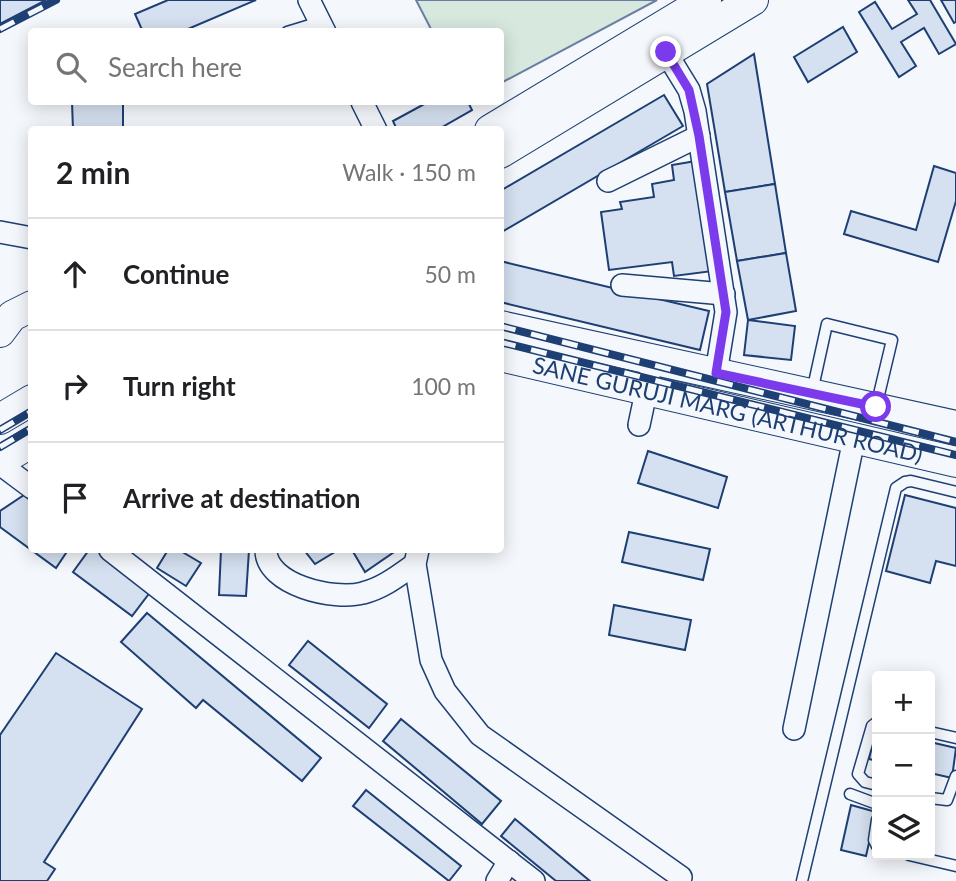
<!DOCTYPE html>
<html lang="en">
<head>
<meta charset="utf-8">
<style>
  :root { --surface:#fff; --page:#f6f6f6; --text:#202124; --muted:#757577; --line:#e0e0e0 }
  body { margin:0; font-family:Lato,sans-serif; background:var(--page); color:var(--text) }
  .controls { position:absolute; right:21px; bottom:21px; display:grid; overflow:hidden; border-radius:7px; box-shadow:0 4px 18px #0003 }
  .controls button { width:63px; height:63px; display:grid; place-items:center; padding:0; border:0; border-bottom:2px solid var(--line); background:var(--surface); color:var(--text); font:35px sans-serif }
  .stop { position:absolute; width:21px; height:21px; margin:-16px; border:5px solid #7c3aed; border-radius:50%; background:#fff }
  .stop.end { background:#7c3aed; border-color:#fff; box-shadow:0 2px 7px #0008 }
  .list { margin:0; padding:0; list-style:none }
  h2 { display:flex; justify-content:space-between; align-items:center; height:91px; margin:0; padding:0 28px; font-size:30px }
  h2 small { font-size:23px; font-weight:400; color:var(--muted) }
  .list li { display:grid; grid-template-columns:46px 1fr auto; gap:21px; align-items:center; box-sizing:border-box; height:112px; padding:0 28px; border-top:2px solid var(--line) }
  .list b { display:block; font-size:26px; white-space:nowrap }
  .list em { font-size:23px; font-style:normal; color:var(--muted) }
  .icon { flex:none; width:38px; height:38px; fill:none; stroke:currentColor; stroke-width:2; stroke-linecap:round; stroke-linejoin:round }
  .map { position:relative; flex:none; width:956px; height:881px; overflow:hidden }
  .search { position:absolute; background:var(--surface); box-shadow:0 4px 18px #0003; left:28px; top:28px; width:476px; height:77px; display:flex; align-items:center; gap:18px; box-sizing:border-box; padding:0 24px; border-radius:7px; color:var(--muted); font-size:26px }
  .panel { position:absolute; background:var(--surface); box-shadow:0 4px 18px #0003; left:28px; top:126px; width:476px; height:427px; border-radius:7px }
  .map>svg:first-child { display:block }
  .green { fill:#d7e8df; stroke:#687fa3; stroke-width:2 }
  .building { fill:#d5e0f0; stroke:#1d3f73; stroke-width:2 }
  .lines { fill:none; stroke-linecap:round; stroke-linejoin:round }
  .lane-casing { stroke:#1d3f73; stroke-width:13 }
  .street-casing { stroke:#1d3f73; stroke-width:24 }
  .secondary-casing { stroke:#1d3f73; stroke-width:32 }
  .lane { stroke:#f4f7fb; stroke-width:10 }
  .street { stroke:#f4f7fb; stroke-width:21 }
  .secondary { stroke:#f4f7fb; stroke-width:30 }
  .rail-casing { stroke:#1d3f73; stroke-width:8 }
  .rail { stroke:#f4f7fb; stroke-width:5; stroke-dasharray:16; stroke-linecap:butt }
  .route { stroke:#7c3aed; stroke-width:9 }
  .labels { text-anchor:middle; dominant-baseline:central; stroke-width:5; stroke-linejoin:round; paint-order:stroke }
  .street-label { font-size:23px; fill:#1d3f73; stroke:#f4f7fb }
</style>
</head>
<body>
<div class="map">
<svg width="956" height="881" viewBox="0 0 956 881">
  <rect width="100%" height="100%" fill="#f4f7fb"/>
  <polygon class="green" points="416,0 657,0 501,83 500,32 432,31"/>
  <g class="building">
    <polygon points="0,0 46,0 0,24"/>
    <polygon points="168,0 256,0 181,32 143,32 135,14"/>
    <polygon points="908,0 930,0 956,44 939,54 924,28 901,42 916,66 899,77 859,12 875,2 892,29 917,14"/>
    <polygon points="941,0 956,0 956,22 954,23"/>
    <polygon points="843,27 857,52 808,82 794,57"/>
    <polygon points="754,54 775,184 725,192 707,84"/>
    <polygon points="664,95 683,126 500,233 500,191"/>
    <polygon points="72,102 123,102 123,130 73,130"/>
    <polygon points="428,102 468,102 472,110 437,130 397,130 393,121"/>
    <polygon points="696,161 713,271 674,276 672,262 609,270 601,212 622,209 620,202 654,197 652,184 674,180 672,165"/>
    <polygon points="934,166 956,173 956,201 938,262 844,234 851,211 916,230"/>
    <polygon points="775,184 786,253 737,261 725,192"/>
    <polygon points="786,253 796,311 748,320 737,261"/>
    <polygon points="500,261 709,311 700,350 500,302"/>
    <polygon points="748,320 795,326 791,360 744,355"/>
    <polygon points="648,451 727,477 718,508 638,483"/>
    <polygon points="24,495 32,502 32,550 68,550 56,568 0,527 0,511"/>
    <polygon points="905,495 956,508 956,566 936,561 930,583 886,571"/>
    <polygon points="629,532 710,549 703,580 622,562"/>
    <polygon points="89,550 96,550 151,591 132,616 73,572"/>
    <polygon points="168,550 179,550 201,563 186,586 157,568"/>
    <polygon points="221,550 249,550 246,596 219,595"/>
    <polygon points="304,550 338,550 315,564"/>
    <polygon points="352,550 397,550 365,572"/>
    <polygon points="614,605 691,620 685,650 609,635"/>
    <polygon points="147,613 321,758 302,781 203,700 196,708 121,642"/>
    <polygon points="308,641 387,704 369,728 289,665"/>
    <polygon points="56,653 142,709 44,862 55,869 47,881 0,881 0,735"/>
    <polygon points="401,719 501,801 482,824 383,741"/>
    <polygon points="876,730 877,730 877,761 869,759"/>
    <polygon points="930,742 956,748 952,778 930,773"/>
    <polygon points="366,790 461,866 449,881 353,806"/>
    <polygon points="851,805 876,812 866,856 841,850"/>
    <polygon points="515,819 590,881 556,881 501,836"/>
  </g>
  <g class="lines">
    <g class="lane-casing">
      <g id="lane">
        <polyline points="287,32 320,22"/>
        <polyline points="812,392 827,324 892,340 876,407"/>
        <polyline points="877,722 872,726 858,774 865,782 877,785"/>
        <polyline points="930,732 956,738"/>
        <polyline points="850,794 877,804"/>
        <polyline points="930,798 947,800 956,776"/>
        <polyline points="877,820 874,840 877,846"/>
        <polyline points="909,855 956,866"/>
        <polyline points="802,881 896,488 905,482 911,481 956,492"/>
      </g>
    </g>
    <g class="street-casing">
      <g id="street">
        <polyline points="309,0 325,32"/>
        <polyline points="659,41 689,90 695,111 726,312 716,373"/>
        <polyline points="362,102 376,130"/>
        <polyline points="608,181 699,136"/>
        <polyline points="0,232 32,238"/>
        <polyline points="622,285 724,294"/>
        <polyline points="639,425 649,378"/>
        <polyline points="0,464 32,488"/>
        <polyline points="110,550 534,881"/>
        <path d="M 266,550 C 266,585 334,601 363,593 C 383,588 398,576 415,564"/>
        <polyline points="418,550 415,564 431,660 445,691 480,735 681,877"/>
        <polyline points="794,729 854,439"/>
        <polyline points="497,881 509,861"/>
      </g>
    </g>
    <g class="secondary-casing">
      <g id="secondary">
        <polyline points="490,130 706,0"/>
        <polyline points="500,153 753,0"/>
        <polyline points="500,326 956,426"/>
        <polyline points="0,332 12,316 32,306"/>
        <path id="s1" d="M 500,356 L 956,462"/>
        <polyline points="0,419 32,400"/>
        <polyline points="0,461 32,442"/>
      </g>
    </g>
    <use href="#lane" class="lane"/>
    <use href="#street" class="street"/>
    <use href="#secondary" class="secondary"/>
    <g class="rail-casing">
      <g id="rail">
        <polyline points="0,29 56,0"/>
        <polyline points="500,326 956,442"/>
        <polyline points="500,342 956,455"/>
        <polyline points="0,430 32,411"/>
        <polyline points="0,447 32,428"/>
      </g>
    </g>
    <use href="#rail" class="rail"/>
  </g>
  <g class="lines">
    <polyline class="route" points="666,52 689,90 699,136 726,312 716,373 876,407"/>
  </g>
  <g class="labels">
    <g class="street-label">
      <text stroke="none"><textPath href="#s1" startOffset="234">SANE GURUJI MARG (ARTHUR ROAD)</textPath></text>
    </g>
  </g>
</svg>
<div class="controls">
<button>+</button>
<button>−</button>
<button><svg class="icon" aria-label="layers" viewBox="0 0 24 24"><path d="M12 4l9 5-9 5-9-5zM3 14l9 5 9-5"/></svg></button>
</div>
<div class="stop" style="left:876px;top:407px"></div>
<div class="stop end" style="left:666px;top:52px"></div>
<div class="search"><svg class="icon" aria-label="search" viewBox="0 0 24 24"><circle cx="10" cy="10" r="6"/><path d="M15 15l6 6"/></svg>Search here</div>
<section class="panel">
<h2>2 min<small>Walk · 150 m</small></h2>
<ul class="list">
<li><svg class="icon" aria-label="ahead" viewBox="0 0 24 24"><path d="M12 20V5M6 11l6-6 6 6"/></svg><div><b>Continue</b></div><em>50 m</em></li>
<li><svg class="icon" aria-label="right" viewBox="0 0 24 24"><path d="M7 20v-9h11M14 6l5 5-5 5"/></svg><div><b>Turn right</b></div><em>100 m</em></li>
<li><svg class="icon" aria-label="arrive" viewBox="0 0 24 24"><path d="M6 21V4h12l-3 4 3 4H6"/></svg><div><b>Arrive at destination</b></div></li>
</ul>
</section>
</div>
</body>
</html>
